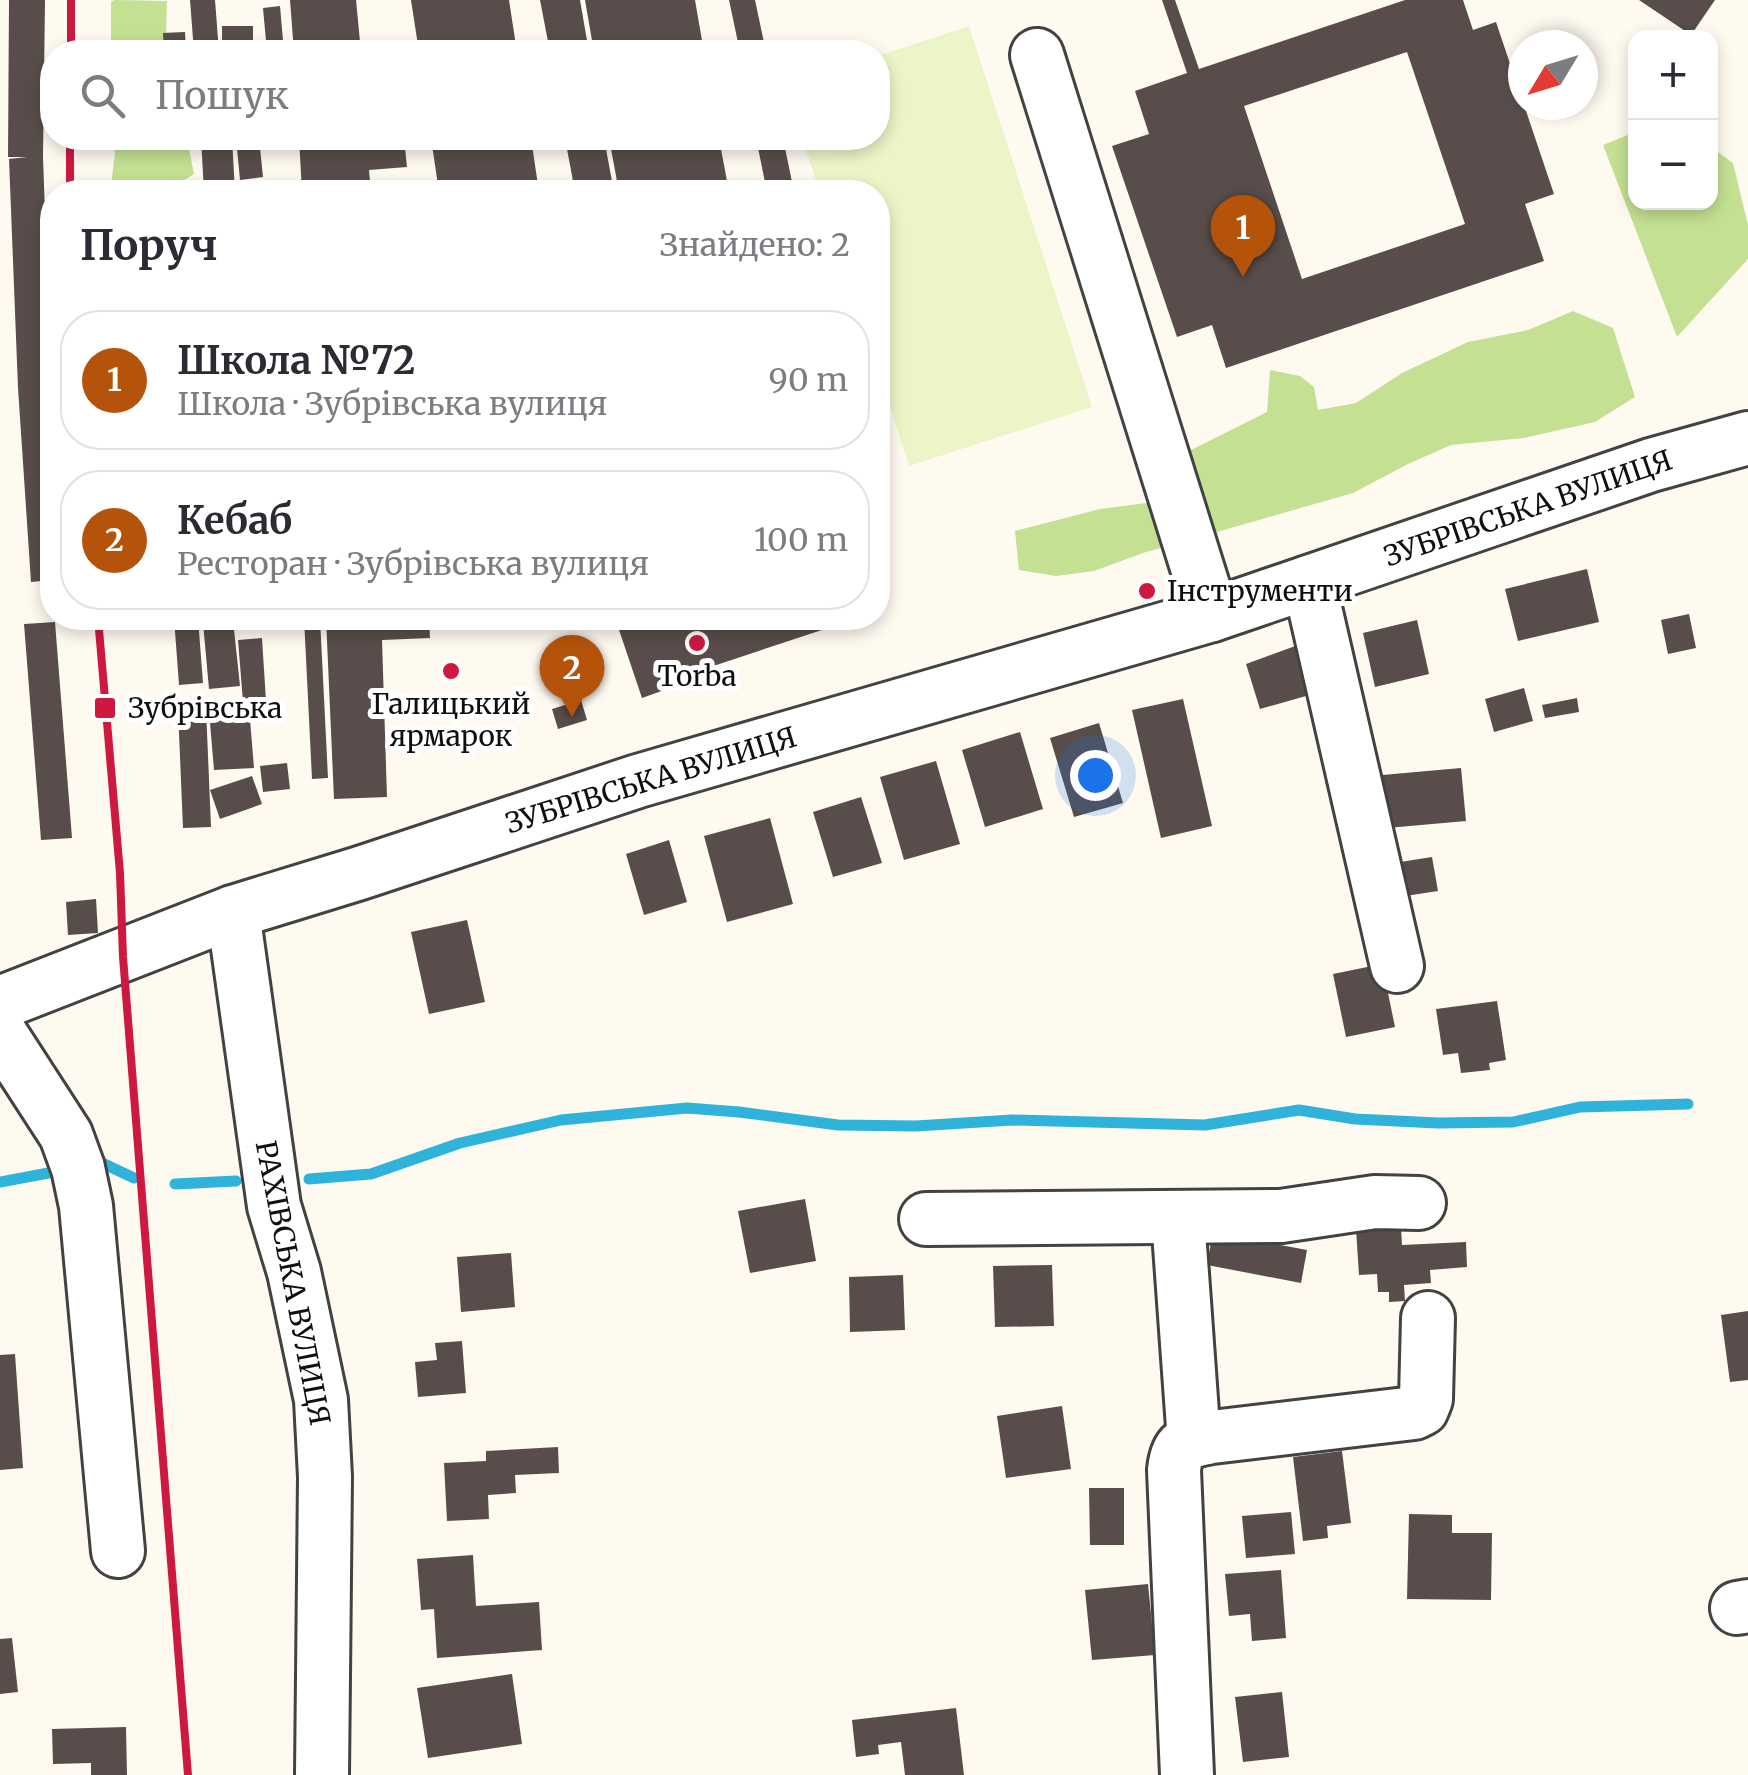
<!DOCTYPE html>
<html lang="uk">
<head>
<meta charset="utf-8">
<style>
  :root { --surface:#fff; --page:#f2f2f3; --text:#2b2b33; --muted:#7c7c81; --line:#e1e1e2; --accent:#b45309 }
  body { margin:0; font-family:Merriweather,serif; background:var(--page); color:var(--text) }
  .controls { position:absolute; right:30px; top:30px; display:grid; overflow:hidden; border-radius:20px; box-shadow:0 5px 15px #0003 }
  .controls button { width:90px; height:90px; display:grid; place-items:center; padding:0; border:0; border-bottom:2px solid var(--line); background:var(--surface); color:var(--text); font:50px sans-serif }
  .compass { position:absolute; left:1508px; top:30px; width:90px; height:90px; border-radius:50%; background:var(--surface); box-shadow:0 5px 15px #0003; rotate:232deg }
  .you { position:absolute; left:1095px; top:775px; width:35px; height:35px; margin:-25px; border:8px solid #fff; border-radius:50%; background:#1a73e8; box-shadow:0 0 0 15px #1a73e833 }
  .badge { display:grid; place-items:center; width:65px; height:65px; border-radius:50%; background:var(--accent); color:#fff; font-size:32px; font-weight:700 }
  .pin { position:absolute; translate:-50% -82px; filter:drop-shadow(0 2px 5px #0008) }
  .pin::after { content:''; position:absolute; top:52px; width:35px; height:30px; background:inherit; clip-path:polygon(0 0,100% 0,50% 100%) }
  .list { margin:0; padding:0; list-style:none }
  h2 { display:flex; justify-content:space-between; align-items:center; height:130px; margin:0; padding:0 40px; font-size:42px }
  h2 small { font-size:32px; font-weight:400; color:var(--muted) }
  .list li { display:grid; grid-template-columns:65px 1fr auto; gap:30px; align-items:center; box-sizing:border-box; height:140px; margin:0 20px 20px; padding:0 20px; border:2px solid var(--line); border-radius:40px }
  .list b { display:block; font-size:38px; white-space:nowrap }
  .list p { margin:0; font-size:32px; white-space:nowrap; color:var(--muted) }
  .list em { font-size:32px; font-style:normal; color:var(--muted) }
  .icon { flex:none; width:55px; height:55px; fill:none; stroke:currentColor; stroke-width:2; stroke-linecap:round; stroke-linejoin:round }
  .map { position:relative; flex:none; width:1748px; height:1775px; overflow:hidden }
  .search { position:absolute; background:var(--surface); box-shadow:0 5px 15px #0003; left:40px; top:40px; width:850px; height:110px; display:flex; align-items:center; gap:25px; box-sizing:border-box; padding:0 35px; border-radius:40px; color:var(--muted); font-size:38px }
  .panel { position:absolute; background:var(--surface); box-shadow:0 5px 15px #0003; left:40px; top:180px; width:850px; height:450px; border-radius:40px }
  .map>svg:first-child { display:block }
  .forest { fill:#c3e093 }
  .pitch { fill:#ecf4c8 }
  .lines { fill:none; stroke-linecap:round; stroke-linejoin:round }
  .stream { stroke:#2fb3da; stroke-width:11 }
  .building { fill:#584d4a; fill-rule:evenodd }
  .minor-casing { stroke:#424242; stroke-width:58 }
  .minor { stroke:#fff; stroke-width:52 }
  .rail { stroke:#cd1940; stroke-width:8 }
  .poi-dot { fill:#cd1940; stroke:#fff; stroke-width:4 }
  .labels { text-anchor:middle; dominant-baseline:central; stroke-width:10; stroke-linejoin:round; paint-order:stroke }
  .street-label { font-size:28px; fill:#0f0f0f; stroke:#fff }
  .poi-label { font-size:28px; fill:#0f0f0f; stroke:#fff; text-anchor:start }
</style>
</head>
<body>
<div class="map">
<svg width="1748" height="1775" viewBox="0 0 1748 1775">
  <rect width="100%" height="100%" fill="#fffaf0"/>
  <g class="forest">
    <polygon points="114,0 167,1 166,36 170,52 111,52 111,2"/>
    <polygon points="1635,132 1636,202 1710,202 1711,147 1733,163 1748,225 1748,259 1677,337 1603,145"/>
    <polygon points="113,138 187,138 194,174 165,192 110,192 115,154"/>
    <polygon points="1573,311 1613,328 1635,397 1595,422 1524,438 1451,445 1408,464 1353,493 1143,553 1094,571 1056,576 1019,570 1015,531 1100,509 1154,502 1180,484 1191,450 1267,412 1270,370 1300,376 1314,387 1318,410 1356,403 1402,373 1468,342 1528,330"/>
  </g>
  <polygon class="pitch" points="969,26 1092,407 909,466 878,369 878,192 820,192 802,138 878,138 878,56"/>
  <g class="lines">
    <g class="stream">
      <polyline points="96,1163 100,1162 134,1178"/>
      <polyline points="309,1179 371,1174 460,1143 561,1120 687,1108 739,1112 838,1125 916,1126 1012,1120 1205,1125 1299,1110 1355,1119 1438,1123 1513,1122 1580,1107 1688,1104"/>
      <polyline points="0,1182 59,1171"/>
      <polyline points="175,1184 236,1181"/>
    </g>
  </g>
  <g class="building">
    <polygon points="9,0 45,0 43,157 52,408 52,580 31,582 18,388 9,159 27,157 8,157"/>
    <polygon points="190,0 215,0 219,52 194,52"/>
    <polygon points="290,0 356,0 361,52 294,52"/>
    <polygon points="411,0 509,0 517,52 419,52"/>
    <polygon points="540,0 580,0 589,52 550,52"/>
    <polygon points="585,0 695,0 704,52 594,52"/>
    <polygon points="729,0 755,0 766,52 740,52"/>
    <path d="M 1162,0 L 1175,0 L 1199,69 L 1405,0 L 1463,0 L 1473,30 L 1496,22 L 1554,194 L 1525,204 L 1544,261 L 1226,368 L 1212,325 L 1177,337 L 1112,146 L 1149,134 L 1135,91 L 1187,73 ZM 1407,52 L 1465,224 L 1302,279 L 1244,106 Z"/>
    <polygon points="1639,0 1715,0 1691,35"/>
    <polygon points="280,6 284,52 267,52 263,8"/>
    <rect x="222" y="26" width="31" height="26"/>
    <polygon points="185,32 186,52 164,52 163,33"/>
    <polygon points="201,138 232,138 235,192 204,192"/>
    <polygon points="236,138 259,138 263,177 240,180"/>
    <polygon points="299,138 404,138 407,167 369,170 371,192 302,192"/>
    <polygon points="431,138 531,138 539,192 439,192"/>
    <polygon points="565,138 604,138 614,192 575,192"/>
    <polygon points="609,138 719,138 729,192 619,192"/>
    <polygon points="756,138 783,138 794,192 767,192"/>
    <polygon points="1587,569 1599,622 1518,641 1505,589"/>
    <polygon points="1689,614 1696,648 1668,654 1661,620"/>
    <polygon points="174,618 198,618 203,683 179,685"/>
    <polygon points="304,618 320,618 328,778 312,779"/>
    <polygon points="326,618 429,618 430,638 382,640 387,797 334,799"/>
    <polygon points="615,618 828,618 831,627 668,681 670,688 642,698"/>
    <polygon points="233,620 240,686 209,689 203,623"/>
    <polygon points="1417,620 1429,674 1375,687 1363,633"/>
    <polygon points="55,622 72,838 41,840 24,624"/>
    <polygon points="262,638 266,701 243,702 238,640"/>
    <polygon points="1298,645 1313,694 1260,709 1246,664"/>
    <polygon points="1524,688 1533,721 1494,732 1485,699"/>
    <polygon points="1577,698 1579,712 1545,718 1542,705"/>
    <polygon points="1183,699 1212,826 1161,838 1132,710"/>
    <polygon points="581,700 587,720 558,729 552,709"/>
    <polygon points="249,707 254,768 214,770 209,711"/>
    <polygon points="206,708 211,827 183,828 178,709"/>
    <polygon points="1099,723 1123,803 1074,817 1050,738"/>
    <polygon points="1020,732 1043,809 985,827 962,750"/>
    <polygon points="936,761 960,844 904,860 880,777"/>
    <polygon points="287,763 290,789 263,792 260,766"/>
    <polygon points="1461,768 1466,821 1376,829 1371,776"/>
    <polygon points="252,776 262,804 220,819 210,790"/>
    <polygon points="861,797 882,863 833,877 813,812"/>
    <polygon points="770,818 793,904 727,922 704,836"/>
    <polygon points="669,840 687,902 644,915 626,854"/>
    <polygon points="1432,857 1438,891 1399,897 1394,863"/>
    <polygon points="96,899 98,933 68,935 66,902"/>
    <polygon points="467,920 485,1002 429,1014 411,932"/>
    <polygon points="1382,964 1395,1027 1346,1037 1333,974"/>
    <polygon points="1497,1001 1506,1060 1489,1063 1490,1070 1461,1073 1458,1053 1443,1055 1436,1009"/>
    <polygon points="805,1199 816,1261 750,1273 738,1211"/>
    <polygon points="1401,1227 1402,1245 1466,1242 1467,1267 1430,1270 1431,1283 1404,1285 1405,1301 1389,1302 1389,1292 1378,1292 1377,1274 1359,1275 1356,1229"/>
    <polygon points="1213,1232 1307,1250 1301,1283 1207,1265"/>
    <polygon points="511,1253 515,1307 461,1312 457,1257"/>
    <polygon points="1052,1265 1054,1326 995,1327 993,1266"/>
    <polygon points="903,1275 905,1330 850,1332 849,1277"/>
    <polygon points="1748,1311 1748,1380 1730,1382 1721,1315"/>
    <polygon points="462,1341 466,1393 418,1397 415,1362 437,1360 435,1343"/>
    <polygon points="15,1354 23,1468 0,1470 0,1355"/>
    <polygon points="1062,1406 1071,1469 1006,1478 997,1416"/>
    <polygon points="558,1447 559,1473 515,1475 516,1493 488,1495 489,1519 447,1521 444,1463 486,1461 486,1451"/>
    <polygon points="1342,1451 1351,1523 1327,1526 1328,1538 1303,1541 1293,1457"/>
    <polygon points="1089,1488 1124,1488 1124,1545 1090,1545"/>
    <polygon points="1291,1512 1295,1554 1246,1558 1242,1516"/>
    <polygon points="1409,1514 1452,1515 1452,1533 1492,1533 1491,1600 1407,1599"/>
    <polygon points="473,1555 476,1606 539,1602 542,1650 437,1658 434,1609 421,1610 417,1559"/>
    <polygon points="1281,1570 1286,1638 1252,1641 1250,1614 1229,1616 1225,1574"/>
    <polygon points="1148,1584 1155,1655 1092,1660 1085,1590"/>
    <polygon points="12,1638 18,1692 0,1694 0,1639"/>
    <polygon points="512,1674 522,1744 428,1758 417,1688"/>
    <polygon points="1282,1692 1289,1757 1243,1762 1235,1697"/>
    <polygon points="956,1708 964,1775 905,1775 901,1742 878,1745 879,1754 856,1757 852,1720"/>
    <polygon points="126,1727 127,1775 91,1775 91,1763 53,1764 52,1729"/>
  </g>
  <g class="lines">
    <g class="minor-casing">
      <g id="minor">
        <polyline points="1037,55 1212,615"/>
        <polyline points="1309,582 1397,966"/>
        <polyline points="233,912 274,1206 294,1272 321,1400 325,1477 322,1775"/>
        <polyline points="0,1003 233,912 360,873 638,781 1212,615 1651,465 1748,438"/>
        <polyline points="0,1033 66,1135 78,1168 86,1206 118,1551"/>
        <polyline points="1178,1218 1194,1441"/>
        <polyline points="926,1219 1281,1216 1375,1202 1419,1203"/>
        <polyline points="1737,1608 1748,1606"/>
        <path d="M 1187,1775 L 1174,1470 C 1177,1442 1186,1442 1212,1437 L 1414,1413 L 1422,1409 L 1426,1399 L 1428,1318"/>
      </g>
    </g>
    <use href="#minor" class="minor"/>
    <g class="rail">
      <polyline points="71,52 71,0"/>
      <polyline points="70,192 70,138"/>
      <polyline points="98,618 120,873 123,957 188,1775"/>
    </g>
  </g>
  <g class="poi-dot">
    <circle cx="1147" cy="591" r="10"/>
    <circle cx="697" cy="643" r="10"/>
    <circle cx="451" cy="671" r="10"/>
    <rect x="93" y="696" width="24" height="24" rx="5"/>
  </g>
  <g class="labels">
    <g class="street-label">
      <text transform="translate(1528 508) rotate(-19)">ЗУБРІВСЬКА ВУЛИЦЯ</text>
      <text transform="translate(651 780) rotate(-17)">ЗУБРІВСЬКА ВУЛИЦЯ</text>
      <text transform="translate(293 1283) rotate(79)">РАХІВСЬКА ВУЛИЦЯ</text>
    </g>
    <g class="poi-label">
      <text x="1167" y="591">Інструменти</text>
      <text x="697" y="676" text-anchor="middle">Torba</text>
      <text x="451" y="704" text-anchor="middle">Галицький<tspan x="451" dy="32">ярмарок</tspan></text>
      <text x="128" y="708">Зубрівська</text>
    </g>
  </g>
</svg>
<div class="controls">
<button>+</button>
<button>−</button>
</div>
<svg class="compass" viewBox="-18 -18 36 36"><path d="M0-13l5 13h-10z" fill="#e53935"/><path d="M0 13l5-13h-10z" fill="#7c7c81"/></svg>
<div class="you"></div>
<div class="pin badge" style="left:1243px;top:277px">1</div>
<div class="pin badge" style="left:572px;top:717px">2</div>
<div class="search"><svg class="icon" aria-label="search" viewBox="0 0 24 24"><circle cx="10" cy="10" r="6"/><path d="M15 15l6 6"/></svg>Пошук</div>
<section class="panel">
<h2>Поруч<small>Знайдено: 2</small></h2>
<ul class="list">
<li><span class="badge">1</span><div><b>Школа №72</b><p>Школа · Зубрівська вулиця</p></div><em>90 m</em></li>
<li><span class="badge">2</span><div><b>Кебаб</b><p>Ресторан · Зубрівська вулиця</p></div><em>100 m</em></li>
</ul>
</section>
</div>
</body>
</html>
